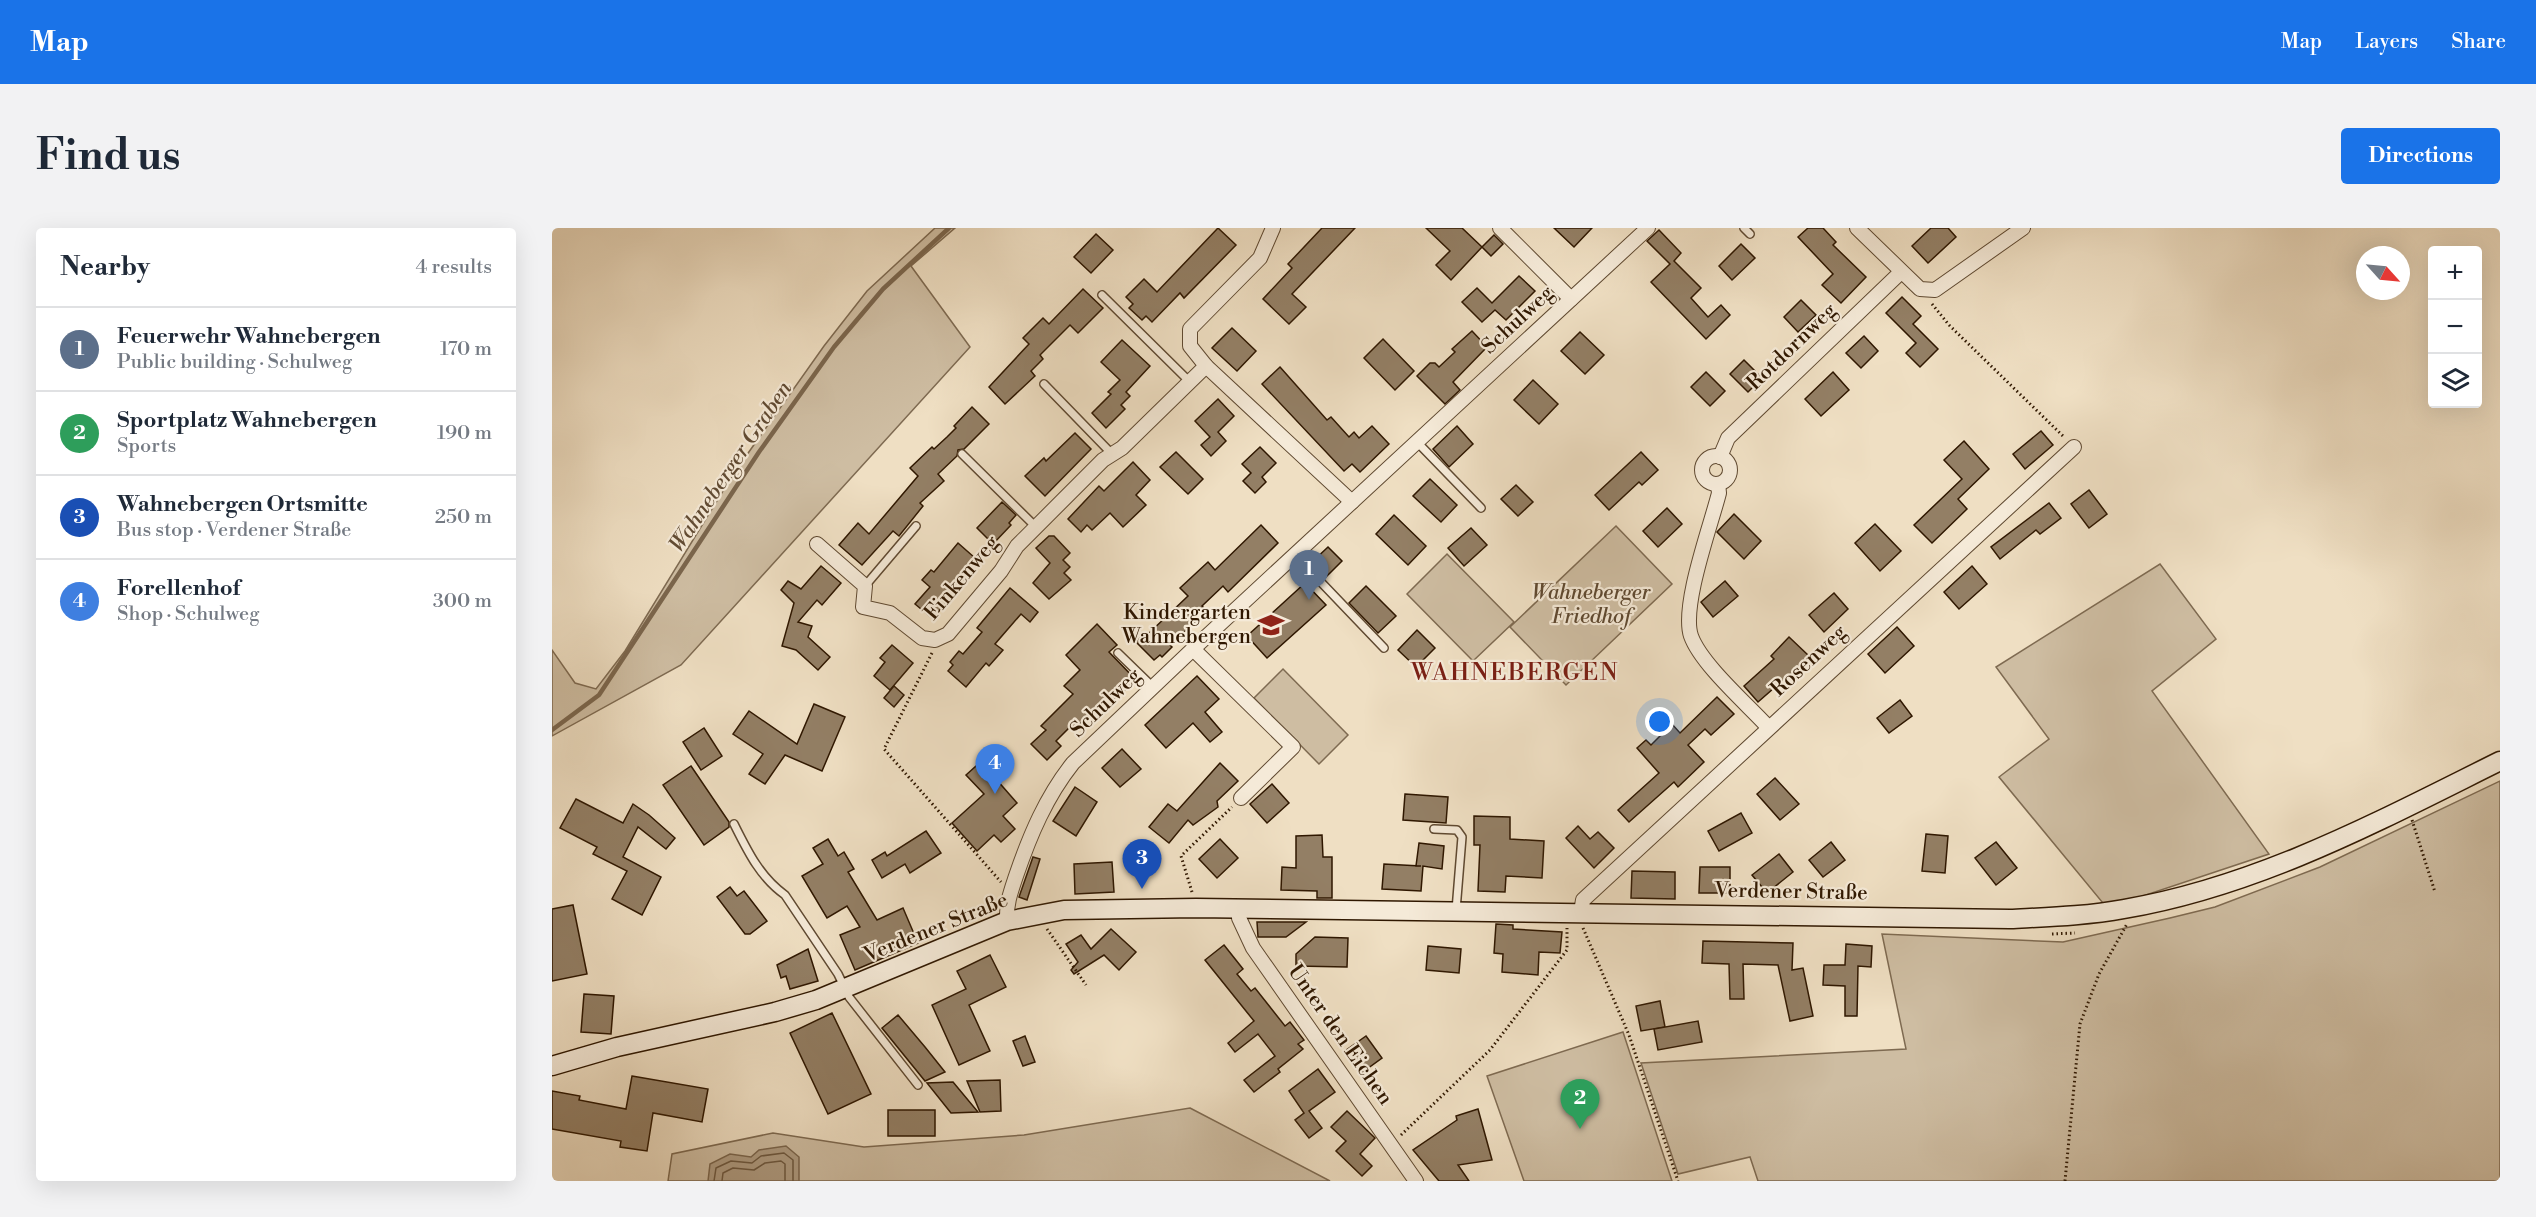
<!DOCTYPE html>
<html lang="en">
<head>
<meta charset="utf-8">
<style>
  :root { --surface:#fff; --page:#f2f2f3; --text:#1f2937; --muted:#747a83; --line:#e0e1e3; --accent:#1a73e8 }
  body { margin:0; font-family:"Libre Bodoni",serif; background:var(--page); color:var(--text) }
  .controls { position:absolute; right:18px; top:18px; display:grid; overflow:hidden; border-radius:6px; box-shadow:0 6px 24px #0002 }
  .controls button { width:54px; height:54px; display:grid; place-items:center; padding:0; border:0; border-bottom:2px solid var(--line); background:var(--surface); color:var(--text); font:30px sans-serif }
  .compass { position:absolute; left:1804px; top:18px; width:54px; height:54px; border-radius:50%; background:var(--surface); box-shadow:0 6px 24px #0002; rotate:117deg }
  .you { position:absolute; left:1108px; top:494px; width:21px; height:21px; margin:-15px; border:4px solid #fff; border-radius:50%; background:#1a73e8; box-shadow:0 0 0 9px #1a73e833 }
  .badge { display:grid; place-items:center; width:39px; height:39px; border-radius:50%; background:var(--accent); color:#fff; font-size:20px; font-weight:700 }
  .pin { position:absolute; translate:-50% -50px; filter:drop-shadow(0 2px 3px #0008) }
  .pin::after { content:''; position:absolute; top:32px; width:21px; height:18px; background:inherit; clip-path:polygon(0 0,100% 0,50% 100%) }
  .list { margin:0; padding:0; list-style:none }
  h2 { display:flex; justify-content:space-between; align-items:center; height:78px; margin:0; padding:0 24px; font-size:26px }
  h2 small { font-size:20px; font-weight:400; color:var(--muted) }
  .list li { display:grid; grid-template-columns:39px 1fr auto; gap:18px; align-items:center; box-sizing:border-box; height:84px; padding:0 24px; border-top:2px solid var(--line) }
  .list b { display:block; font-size:22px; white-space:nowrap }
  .list p { margin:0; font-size:20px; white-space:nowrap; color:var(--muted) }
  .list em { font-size:20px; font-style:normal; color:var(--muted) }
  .icon { flex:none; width:33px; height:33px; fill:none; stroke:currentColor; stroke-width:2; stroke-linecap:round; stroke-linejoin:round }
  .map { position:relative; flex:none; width:1948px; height:953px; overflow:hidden; border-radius:6px }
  header { display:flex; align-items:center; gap:36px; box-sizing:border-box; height:84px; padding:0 30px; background:var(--accent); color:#fff }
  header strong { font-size:28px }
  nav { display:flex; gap:33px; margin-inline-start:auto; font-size:21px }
  .intro { display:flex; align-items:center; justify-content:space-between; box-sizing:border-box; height:144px; padding:0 36px }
  h1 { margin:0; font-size:42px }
  .button { padding:15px 27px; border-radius:6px; background:var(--accent); color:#fff; font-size:21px; font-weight:700 }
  main { display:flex; gap:36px; padding:0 36px }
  aside { flex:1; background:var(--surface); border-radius:6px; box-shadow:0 6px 24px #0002 }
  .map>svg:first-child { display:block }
  .green { fill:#cebda2; stroke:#7e6a51; stroke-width:1.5 }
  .water { fill:#ae9b81; stroke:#7b664d; stroke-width:1.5 }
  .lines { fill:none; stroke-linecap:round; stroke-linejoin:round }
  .shore { stroke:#6e5940; stroke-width:1.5 }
  .stream { stroke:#7b664d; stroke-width:4.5 }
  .building { fill:#937f65; stroke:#2f1700; stroke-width:1.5 }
  .lane-casing { stroke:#5f4931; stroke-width:10 }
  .street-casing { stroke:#5f4931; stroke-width:16 }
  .secondary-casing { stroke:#2f1700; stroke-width:21 }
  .path { stroke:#2f1700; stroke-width:3; stroke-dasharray:1.5 3; stroke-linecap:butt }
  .lane { stroke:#f5ead8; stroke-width:7 }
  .street { stroke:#f5ead8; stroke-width:14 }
  .secondary { stroke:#f5ead8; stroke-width:18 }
  .labels { text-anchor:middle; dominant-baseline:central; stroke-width:4.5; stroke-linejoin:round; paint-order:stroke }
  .street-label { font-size:21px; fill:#2f1700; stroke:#f5ead8 }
  .park-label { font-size:21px; font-style:italic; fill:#5f4931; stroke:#f5ead8 }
  .poi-label { font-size:21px; fill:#2f1700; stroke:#f5ead8; text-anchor:end }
  .water-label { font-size:22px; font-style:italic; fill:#624c34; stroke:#f5ead8 }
  .quarter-label { font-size:24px; letter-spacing:1.5px; fill:#7a1f14; stroke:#f5ead8 }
</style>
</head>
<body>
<header>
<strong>Map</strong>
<nav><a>Map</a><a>Layers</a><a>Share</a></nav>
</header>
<div class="intro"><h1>Find us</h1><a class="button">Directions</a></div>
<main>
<aside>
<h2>Nearby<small>4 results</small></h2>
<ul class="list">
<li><span class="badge" style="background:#5c6f8a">1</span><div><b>Feuerwehr Wahnebergen</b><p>Public building · Schulweg</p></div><em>170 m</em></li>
<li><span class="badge" style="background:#2e9e5b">2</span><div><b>Sportplatz Wahnebergen</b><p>Sports</p></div><em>190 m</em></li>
<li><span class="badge" style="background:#1a4fb4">3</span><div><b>Wahnebergen Ortsmitte</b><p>Bus stop · Verdener Straße</p></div><em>250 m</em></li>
<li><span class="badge" style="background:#3f7fe0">4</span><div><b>Forellenhof</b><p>Shop · Schulweg</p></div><em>300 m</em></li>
</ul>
</aside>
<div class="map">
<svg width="1948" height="953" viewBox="0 0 1948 953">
  <rect width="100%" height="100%" fill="#efdfc3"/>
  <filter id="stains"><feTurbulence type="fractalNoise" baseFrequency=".00333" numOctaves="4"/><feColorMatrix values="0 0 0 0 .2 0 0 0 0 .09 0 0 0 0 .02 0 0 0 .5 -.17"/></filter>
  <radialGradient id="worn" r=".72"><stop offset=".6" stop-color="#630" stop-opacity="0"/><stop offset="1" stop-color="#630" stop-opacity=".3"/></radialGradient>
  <g class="green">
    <polygon points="383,0 403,0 359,38 418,119 129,437 0,508 0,422 23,455 44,461 73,423 182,245 272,118 315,63"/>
    <polygon points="1064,298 1120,356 1014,457 958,399"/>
    <polygon points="895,326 962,394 921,433 855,366"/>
    <polygon points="1608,336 1664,411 1600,463 1717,626 1555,680 1447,549 1497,511 1444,439"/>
    <polygon points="731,441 796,507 767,536 702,470"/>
    <polygon points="1948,553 1948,953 1206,953 1198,929 1126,946 1089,835 1354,821 1330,706 1511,714 1618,690 1663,679 1768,639"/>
    <polygon points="1071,804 1120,953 972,953 935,848"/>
    <polygon points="638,880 778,953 116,953 120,926 221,905 312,919 472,907"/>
  </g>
  <polygon class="water" points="234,918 247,929 247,953 156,953 158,936 178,926 199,929 207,922"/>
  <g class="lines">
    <g class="shore">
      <polyline points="162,953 164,940 179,933 200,935 209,928 232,925 241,932 241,953"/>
      <polyline points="170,953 171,945 181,940 202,942 213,935 229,933 233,936 233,953"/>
    </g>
    <polyline class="stream" points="0,502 47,467 207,224 282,119 331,61 397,0"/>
  </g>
  <g class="building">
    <polygon points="666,0 684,17 632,70 628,65 600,94 594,88 590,92 577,80 581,76 574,69 592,51 605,64"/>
    <polygon points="770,0 803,0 740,66 754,79 737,96 711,71 740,40 736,36"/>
    <polygon points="874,0 910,0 930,19 899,52 884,37 898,23"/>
    <polygon points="1002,0 1040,0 1022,19"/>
    <polygon points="1256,0 1271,0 1284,14 1281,17 1314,49 1289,75 1270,57 1281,46 1246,9"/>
    <polygon points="1379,0 1396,0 1404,9 1376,35 1360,18"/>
    <polygon points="1107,2 1129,25 1122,33 1149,60 1139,70 1156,89 1169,77 1178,87 1154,111 1099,54 1118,36 1095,13"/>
    <polygon points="544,6 561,22 539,45 522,29"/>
    <polygon points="942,7 951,16 939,28 930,19"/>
    <polygon points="1189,16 1203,30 1180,52 1167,38"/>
    <polygon points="967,48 983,63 954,92 943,82 930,94 910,74 925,60 940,75"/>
    <polygon points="531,61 551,80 526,105 518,97 488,127 491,131 479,143 483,148 453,176 437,159 477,116 471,110 491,90 497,96"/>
    <polygon points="1350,69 1369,88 1361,96 1386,121 1368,139 1354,125 1364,115 1334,85"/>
    <polygon points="1249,72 1264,87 1246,104 1232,89"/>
    <polygon points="680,100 704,123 685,143 660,120"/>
    <polygon points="920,103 935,119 901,154 908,162 893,176 865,148 878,135 883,135 887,139 903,124 900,121"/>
    <polygon points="1028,104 1052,127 1033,146 1009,123"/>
    <polygon points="1312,108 1326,123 1309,140 1294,125"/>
    <polygon points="831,111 862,143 843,162 812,130"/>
    <polygon points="570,112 598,138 574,164 578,168 569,177 573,181 554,200 540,185 559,166 556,164 568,152 549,134"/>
    <polygon points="1192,132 1210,150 1196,164 1178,146"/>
    <polygon points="728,139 775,192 779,189 797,209 802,204 807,210 820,198 837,216 808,244 800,236 792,243 710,156"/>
    <polygon points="1154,144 1173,163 1158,178 1139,159"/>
    <polygon points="1281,144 1297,162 1269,188 1253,171"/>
    <polygon points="981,152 1006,176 987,196 962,172"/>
    <polygon points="666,171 682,188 666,204 674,213 659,228 649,217 658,209 643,193"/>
    <polygon points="420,179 437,196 412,221 406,222 405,228 386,246 392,253 368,275 371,278 347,308 341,303 310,337 287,317 306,295 317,306 366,248 358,240 380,219 382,221 395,209 404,200 402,198"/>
    <polygon points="905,198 921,216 897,239 881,221"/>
    <polygon points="1489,203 1501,217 1473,241 1461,226"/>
    <polygon points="523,205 539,221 493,268 473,248 492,230 494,233"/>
    <polygon points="1412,213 1437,241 1406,271 1415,281 1380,315 1362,297 1410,251 1392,232"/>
    <polygon points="708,219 724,235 710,249 714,254 703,265 691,253 699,245 690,236"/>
    <polygon points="624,224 651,251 636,266 608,239"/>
    <polygon points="1089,224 1106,242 1090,257 1087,254 1057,282 1043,267"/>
    <polygon points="581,234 598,252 584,267 594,277 571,299 558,285 540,302 535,297 529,304 516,291 547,258 552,263"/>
    <polygon points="878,251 905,277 889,294 861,268"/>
    <polygon points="964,257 981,274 966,288 949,271"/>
    <polygon points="1537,262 1555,286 1537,300 1519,276"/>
    <polygon points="450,274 464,287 457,295 459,297 441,316 425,300"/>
    <polygon points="1497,275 1509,290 1488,306 1484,302 1448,331 1439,319"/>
    <polygon points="1115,280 1130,296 1106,319 1091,303"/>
    <polygon points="1182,286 1209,313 1192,331 1165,304"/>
    <polygon points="842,287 874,318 856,337 824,306"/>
    <polygon points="1323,296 1349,323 1328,343 1303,315"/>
    <polygon points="709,297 726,315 676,364 671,358 650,378 655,383 618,417 620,419 610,429 608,427 602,432 584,414 593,405 595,407 636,368 628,360 656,334 663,342"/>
    <polygon points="919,300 935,317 912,338 896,320"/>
    <polygon points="497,308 502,308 518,325 511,332 518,339 512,345 519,352 497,371 481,355 498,335 484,320"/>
    <polygon points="406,315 423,330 407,348 411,352 381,391 363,376 378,359 370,352 379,342 382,344"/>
    <polygon points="776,319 790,333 773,350 759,335"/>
    <polygon points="269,338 289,355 270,377 265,372 246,394 260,398 256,409 278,429 266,442 244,422 230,418 242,375 229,362 236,353 249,361"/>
    <polygon points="1420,338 1435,356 1407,381 1392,364"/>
    <polygon points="1173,353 1186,368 1161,389 1149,374"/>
    <polygon points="753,355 774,377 715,430 695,408"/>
    <polygon points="814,358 844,388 826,405 797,375"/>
    <polygon points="458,360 486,384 478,394 469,386 443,416 451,422 437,438 434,435 414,459 396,443 401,437 398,434 407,423 411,426 430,404 425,400"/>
    <polygon points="1282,365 1296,381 1272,404 1257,387"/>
    <polygon points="545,396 565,417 557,424 584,452 556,478 551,472 523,501 520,497 504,513 509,518 495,532 479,516 494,502 489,498 521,466 512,458 528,442 514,427"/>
    <polygon points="1345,399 1362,418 1333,445 1316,426"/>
    <polygon points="865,402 883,420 864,439 846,422"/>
    <polygon points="1237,409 1257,428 1239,447 1238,446 1206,474 1192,458 1222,431 1219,428"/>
    <polygon points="340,417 361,435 338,462 322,448 333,434 328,430"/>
    <polygon points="645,448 667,471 653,484 670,504 658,514 641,495 614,520 593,497"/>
    <polygon points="342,458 352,467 342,479 332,470"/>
    <polygon points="1165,469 1182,486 1159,507 1153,501 1136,517 1152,534 1126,559 1122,554 1077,594 1066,582 1107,545 1085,520 1094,512 1099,517 1120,496 1128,505"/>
    <polygon points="1348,472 1360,488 1337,505 1325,490"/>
    <polygon points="262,476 293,489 270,543 233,527 213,556 197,546 211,526 181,506 197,483 245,516"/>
    <polygon points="152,500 170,528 149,542 131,514"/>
    <polygon points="443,521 458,538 444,551 465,575 451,588 463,601 449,614 442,607 425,623 400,595 432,566 414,547"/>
    <polygon points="570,521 589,541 568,559 550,540"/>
    <polygon points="668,535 686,553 665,573 666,579 641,597 636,592 617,615 597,599 616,576 625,583"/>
    <polygon points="139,538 177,594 177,599 152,617 111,557"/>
    <polygon points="1223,550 1247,576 1228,592 1205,566"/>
    <polygon points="720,556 737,575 715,595 698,576"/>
    <polygon points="523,559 545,574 524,608 501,593"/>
    <polygon points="853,566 896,569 894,595 851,592"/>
    <polygon points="24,571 71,595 81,576 97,587 123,610 114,621 86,599 71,629 109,649 90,687 60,671 75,643 41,626 45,619 8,600"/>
    <polygon points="1189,585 1200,605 1167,623 1156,603"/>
    <polygon points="922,588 958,589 958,611 992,613 990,650 954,648 953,664 926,663 928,617 922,617"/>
    <polygon points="1026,598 1038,611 1046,604 1062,620 1042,640 1014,610"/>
    <polygon points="374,603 389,625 358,645 353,636 330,650 320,632 333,624 335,628"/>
    <polygon points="1374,606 1396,608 1393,645 1370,643"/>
    <polygon points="770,607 771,629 780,629 780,670 765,670 765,663 729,662 730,639 744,640 744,608"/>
    <polygon points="276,611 286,628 292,624 302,641 296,644 325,692 351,680 366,715 303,742 288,707 308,699 295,678 275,690 250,648 271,636 261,620"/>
    <polygon points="668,611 686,630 665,650 647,631"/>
    <polygon points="1279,614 1293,632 1271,649 1257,632"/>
    <polygon points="1444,614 1465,640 1444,657 1423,630"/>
    <polygon points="867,615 892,618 890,641 871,638 869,663 830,661 832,636 869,638 864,638"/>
    <polygon points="1227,626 1241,644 1215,665 1200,647"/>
    <polygon points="481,629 488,631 475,672 467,669"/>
    <polygon points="560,634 562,664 523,666 522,636"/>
    <polygon points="1148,639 1178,639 1178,665 1147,665"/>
    <polygon points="1080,643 1123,644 1123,671 1079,670"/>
    <polygon points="178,659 185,668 192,663 215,693 198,706 193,706 165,669"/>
    <polygon points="21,677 35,746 0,753 0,681"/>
    <polygon points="705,694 754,694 734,709 706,709"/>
    <polygon points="944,696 961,697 961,701 1010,704 1008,725 987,724 986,747 950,744 951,726 942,725"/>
    <polygon points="559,701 584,724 567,742 552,727 522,746 519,742 526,734 514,716 529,707 539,721"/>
    <polygon points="763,709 796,710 795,739 744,738 744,726"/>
    <polygon points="1151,713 1241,715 1240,742 1251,740 1261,788 1238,793 1226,737 1191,736 1192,771 1178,771 1177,736 1150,735"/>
    <polygon points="1294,716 1320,718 1319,739 1306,738 1305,788 1293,788 1293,758 1271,757 1272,737 1293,737"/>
    <polygon points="672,717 691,741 685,746 699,763 703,760 733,798 738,794 752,812 746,816 751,821 726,841 728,844 702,864 692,852 723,828 706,806 683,824 676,815 702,793 653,732"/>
    <polygon points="876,718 909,721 907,745 874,742"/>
    <polygon points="256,721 266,753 238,761 234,748 229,750 225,737"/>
    <polygon points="438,727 454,759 417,777 438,823 407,837 380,777 414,761 405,743"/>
    <polygon points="32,766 62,768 59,806 29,804"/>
    <polygon points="1108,773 1113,799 1089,803 1084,778"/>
    <polygon points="280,785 319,866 276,886 238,805"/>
    <polygon points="346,787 373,819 393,844 373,853 330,800"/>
    <polygon points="1146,793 1150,814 1106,822 1102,801"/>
    <polygon points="473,808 483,834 471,838 461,813"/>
    <polygon points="814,808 830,830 808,846 793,823"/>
    <polygon points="766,841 783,864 757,883 770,900 757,910 743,892 752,885 737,863"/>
    <polygon points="80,848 156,861 150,894 101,885 95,923 68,919 69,913 0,901 0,863 28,868 27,872 74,881"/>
    <polygon points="448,852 449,883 428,884 415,853"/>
    <polygon points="401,854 426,884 399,885 375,855"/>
    <polygon points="926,881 940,932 906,937 917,953 887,953 861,922 905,892 904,888"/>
    <rect x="336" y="882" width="47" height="26"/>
    <polygon points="795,883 823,910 808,926 820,938 810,948 784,923 794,913 779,899"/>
  </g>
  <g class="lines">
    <g class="lane-casing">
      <g id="lane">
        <polyline points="1192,0 1198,6"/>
        <polyline points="550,67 638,154"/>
        <polyline points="492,156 560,226"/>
        <polyline points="865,214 929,280"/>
        <polyline points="410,226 484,299"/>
        <polyline points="743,327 832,420"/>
        <polyline points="313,358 364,298"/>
        <polyline points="566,425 601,459"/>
        <path d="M 182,596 C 196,624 208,649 233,667 L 286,746 L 297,769 L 366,857"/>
        <polyline points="882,601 905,602 910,609 904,682"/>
      </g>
    </g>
    <g class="street-casing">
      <g id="street">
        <polyline points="721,0 708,30 638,101 638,118 654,138 800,274"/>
        <polyline points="948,0 1019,71"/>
        <polyline points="1305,0 1368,61 1383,62 1471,0"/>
        <circle cx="1164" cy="242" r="14"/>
        <polyline points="1168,229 1176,210 1349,44"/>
        <path d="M 1166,256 L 1167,265 C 1159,297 1129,378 1139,408 C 1149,436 1195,476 1216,499"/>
        <polyline points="265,316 313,358 311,379 338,385 370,410 383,412 396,406 449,343 465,318 551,232 570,220 654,138"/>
        <polyline points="641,421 741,519 689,570"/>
        <polyline points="687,681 687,690 701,720 864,953"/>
        <polyline points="1029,684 1031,672 1522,219"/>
        <path d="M 455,693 C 454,676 459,663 464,648 C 478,607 494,569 521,535 L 641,421 L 1096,0"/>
      </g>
    </g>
    <g class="secondary-casing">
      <path id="secondary" d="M 0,838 L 65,819 L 223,784 L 264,772 L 455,693 L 512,682 L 644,680 L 1458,691 C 1496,689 1534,688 1572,681 C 1707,658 1827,593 1948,533"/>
    </g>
    <g class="path">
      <polyline points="1380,76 1397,97 1512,209"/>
      <polyline points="380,425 332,521 449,654"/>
      <polyline points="1860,592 1883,664"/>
      <polyline points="640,664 629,628 680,579"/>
      <polyline points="1031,700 1077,807 1126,953"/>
      <polyline points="495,701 534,757"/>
      <polyline points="1500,706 1523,705"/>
      <polyline points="849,907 938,822 1015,722 1015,700"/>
      <polyline points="1513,953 1528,796 1547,746 1575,696"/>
    </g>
    <use href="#lane" class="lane"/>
    <use href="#street" class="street"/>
    <use href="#secondary" class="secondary"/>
  </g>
  <defs>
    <g id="school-bare" transform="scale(2.07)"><path d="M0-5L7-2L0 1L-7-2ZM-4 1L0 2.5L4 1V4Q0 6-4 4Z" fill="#8f2418" stroke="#f5ead8" stroke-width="2.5" paint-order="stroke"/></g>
  </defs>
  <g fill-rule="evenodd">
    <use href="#school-bare" x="719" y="397"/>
  </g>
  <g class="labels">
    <g class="street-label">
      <text transform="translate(966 92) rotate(-43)">Schulweg</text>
      <text transform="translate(1240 119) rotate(-44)">Rotdornweg</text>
      <text transform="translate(410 350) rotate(-50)">Finkenweg</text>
      <text transform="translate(1257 433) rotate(-43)">Rosenweg</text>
      <text transform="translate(554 475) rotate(-44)">Schulweg</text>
      <text transform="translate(1239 664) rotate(1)">Verdener Straße</text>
      <text transform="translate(384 700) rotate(-22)">Verdener Straße</text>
      <text transform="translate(788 807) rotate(55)">Unter den Eichen</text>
    </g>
    <g class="park-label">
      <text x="1039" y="365">Wahneberger<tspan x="1039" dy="24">Friedhof</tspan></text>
    </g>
    <g class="poi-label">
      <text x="699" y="385">Kindergarten<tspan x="699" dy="24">Wahnebergen</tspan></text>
    </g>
    <g class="water-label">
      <text transform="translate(179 239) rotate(-56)">Wahneberger Graben</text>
    </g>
    <g class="quarter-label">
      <text x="963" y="445">WAHNEBERGEN</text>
    </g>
  </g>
  <rect width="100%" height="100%" filter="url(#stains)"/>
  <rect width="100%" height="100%" fill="url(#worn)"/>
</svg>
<div class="controls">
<button>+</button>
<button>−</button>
<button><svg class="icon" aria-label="layers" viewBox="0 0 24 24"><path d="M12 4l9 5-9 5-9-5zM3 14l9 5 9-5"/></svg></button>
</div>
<svg class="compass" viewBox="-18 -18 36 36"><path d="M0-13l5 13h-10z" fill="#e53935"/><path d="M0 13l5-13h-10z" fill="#747a83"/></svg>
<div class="you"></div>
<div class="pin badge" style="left:757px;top:372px;background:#5c6f8a">1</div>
<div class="pin badge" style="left:1028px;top:901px;background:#2e9e5b">2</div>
<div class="pin badge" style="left:590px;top:661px;background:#1a4fb4">3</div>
<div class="pin badge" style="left:443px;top:566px;background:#3f7fe0">4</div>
</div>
</main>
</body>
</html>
